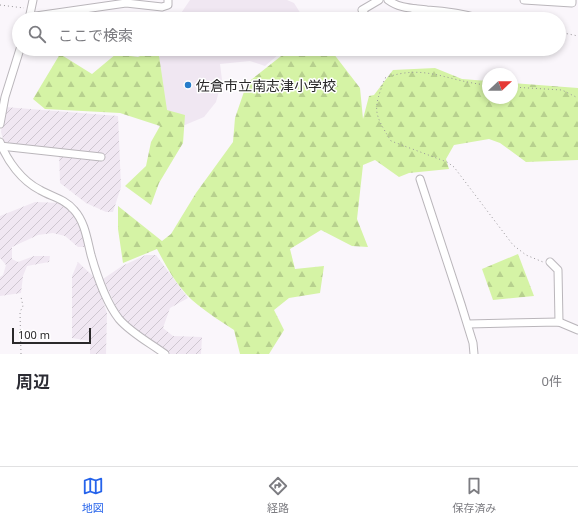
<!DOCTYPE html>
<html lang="ja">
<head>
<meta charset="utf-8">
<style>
  :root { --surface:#fff; --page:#f2f2f3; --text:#2b2b33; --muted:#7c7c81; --line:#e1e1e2; --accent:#2563eb }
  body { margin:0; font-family:"Noto Sans","Noto Sans JP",sans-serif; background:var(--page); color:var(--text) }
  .compass { position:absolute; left:482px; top:68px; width:36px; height:36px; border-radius:50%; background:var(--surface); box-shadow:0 2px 6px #0003; rotate:68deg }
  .scale { position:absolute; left:12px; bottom:10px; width:79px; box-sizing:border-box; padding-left:4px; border:2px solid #2a292a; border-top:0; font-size:11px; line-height:14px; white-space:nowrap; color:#2a292a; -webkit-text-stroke:3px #fff; paint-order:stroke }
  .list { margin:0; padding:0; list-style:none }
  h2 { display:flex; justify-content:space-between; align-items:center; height:52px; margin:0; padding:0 16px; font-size:17px }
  h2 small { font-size:13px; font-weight:400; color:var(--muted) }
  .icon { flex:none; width:22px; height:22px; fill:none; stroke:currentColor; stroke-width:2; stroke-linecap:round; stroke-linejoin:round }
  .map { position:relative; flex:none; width:578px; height:354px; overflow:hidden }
  .search { position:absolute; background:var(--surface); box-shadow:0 2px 6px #0003; left:12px; right:12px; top:12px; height:44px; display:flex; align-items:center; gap:10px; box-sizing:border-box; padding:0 14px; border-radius:22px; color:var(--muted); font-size:15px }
  .sheet { height:112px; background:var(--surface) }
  nav { display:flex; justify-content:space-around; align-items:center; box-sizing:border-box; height:56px; border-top:1px solid var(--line); background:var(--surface); font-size:11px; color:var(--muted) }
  nav a { display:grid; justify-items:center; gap:2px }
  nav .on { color:var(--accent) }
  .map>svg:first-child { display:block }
  .built { fill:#f0e7f2 }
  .industrial { fill:url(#industrial-furrows) }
  .forest { fill:url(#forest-firs) }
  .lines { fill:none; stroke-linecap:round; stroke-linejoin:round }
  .minor-casing { stroke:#bab6bb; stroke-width:9 }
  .path { stroke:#989699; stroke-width:1; stroke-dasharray:1 3; stroke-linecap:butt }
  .minor { stroke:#fff; stroke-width:7 }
  .poi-dot { fill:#267cca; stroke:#fff; stroke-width:1.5 }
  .labels { text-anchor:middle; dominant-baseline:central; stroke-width:3; stroke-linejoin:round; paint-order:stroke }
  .poi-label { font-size:14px; fill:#2a292a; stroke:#fff; text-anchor:start }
</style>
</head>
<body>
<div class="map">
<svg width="578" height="354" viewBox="0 0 578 354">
  <defs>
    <pattern id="industrial-furrows" width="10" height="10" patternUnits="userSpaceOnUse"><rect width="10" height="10" fill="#f0e7f2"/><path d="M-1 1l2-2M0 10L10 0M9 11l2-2" fill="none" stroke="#cec6d0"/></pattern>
    <pattern id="forest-firs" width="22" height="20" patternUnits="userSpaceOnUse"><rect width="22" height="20" fill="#d5f3a5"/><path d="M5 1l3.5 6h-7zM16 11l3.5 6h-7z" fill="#b7d08e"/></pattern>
  </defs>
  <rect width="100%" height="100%" fill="#faf6fb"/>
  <g class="built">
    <polygon points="190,0 287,0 294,3 304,19 177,19"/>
    <polygon points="164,49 285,49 265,66 250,61 220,64 222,80 216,102 204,117 185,125 173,123 164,114 156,59 163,54"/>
  </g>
  <g class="industrial">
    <polygon points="5,107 118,116 121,187 113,212 106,212 86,203 60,183 59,150 4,142 1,132"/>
    <polygon points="35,202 62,203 78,220 86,247 78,247 65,236 53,233 38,235 12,247 12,259 18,262 34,256 50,256 49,262 27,266 23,276 21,293 0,296 0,277 3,275 6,265 0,258 0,216"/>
    <polygon points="146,255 156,255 188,298 170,308 163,328 173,336 202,337 201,354 170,354 122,319 103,279 122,266"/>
    <polygon points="78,262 95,278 107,313 106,354 90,354 90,341 72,338 72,276"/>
  </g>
  <g class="forest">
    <polygon points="155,49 158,49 167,110 185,115 183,143 159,183 151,205 125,186 146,166 151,142 160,126 120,113 45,109 33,99 60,54 92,74 116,54 138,57"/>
    <path d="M 290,49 L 330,49 L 360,88 L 363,119 L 369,96 L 374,95 L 393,70 L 435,68 L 462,79 L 488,81 L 488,98 L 512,98 L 512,83 L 578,88 L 578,160 L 526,162 L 500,143 L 489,139 L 454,145 L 446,159 L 449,169 L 409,173 L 399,177 L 375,160 L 363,165 L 357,219 L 368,247 L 352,246 L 321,230 L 290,249 L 295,269 L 324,266 L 320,293 L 289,298 L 274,310 L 284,330 L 269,354 L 240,354 L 234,330 C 222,322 209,314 198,305 C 179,290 168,270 157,249 L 123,263 L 118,229 L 118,206 L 162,241 L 171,234 L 196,193 L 233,142 L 235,118 L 247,83 Z"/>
    <polygon points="518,254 534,296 493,300 482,269"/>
  </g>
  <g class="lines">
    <g class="minor-casing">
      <g id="minor">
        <path d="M 388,0 C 400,9 413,8 427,10 C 444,11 465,14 481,19"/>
        <polyline points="524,0 572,3 572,0"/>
        <polyline points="29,17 126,3 162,7 168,5 168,0"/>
        <polyline points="29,19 33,0"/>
        <polyline points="368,19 362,10 379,0"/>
        <polyline points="407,19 415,18 415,9"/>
        <polyline points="0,124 5,97 20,49"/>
        <path d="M 0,142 C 7,161 22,181 40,190 C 52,197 65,199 74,210 C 85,222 87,239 91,255 C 97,276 105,301 119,319 C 131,333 150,343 165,354"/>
        <polyline points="0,146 101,157"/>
        <polyline points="420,179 461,304 473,343 474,354"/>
        <polyline points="550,262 558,270 559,322"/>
        <polyline points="468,324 559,322 578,330"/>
      </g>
    </g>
    <g class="path">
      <polyline points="0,5 24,8"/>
      <polyline points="559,32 578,36"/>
      <path d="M 488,85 C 448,82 425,63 385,78 C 373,110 373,112 391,141 L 447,162 L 454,167 L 513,245 L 526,255 L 543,262"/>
      <polyline points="512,87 562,90 578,98"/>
      <polyline points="21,354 20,312 23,306 21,297"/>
    </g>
    <use href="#minor" class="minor"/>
  </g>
  <circle class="poi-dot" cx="188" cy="85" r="4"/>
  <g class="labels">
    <g class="poi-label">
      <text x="196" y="85">佐倉市立南志津小学校</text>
    </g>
  </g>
</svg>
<svg class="compass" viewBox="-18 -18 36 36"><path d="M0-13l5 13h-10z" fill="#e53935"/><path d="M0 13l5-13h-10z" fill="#7c7c81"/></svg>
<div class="scale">100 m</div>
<div class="search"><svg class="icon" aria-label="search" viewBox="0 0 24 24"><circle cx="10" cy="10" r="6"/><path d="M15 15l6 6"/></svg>ここで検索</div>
</div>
<section class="sheet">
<h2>周辺<small>0件</small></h2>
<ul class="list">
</ul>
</section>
<nav>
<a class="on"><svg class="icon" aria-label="map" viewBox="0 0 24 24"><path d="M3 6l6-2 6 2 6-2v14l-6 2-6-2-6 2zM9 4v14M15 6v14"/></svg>地図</a>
<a><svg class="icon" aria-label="directions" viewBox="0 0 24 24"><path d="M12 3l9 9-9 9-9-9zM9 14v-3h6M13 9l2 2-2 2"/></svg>経路</a>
<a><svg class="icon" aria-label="saved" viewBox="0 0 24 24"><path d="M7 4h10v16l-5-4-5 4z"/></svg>保存済み</a>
</nav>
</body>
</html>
